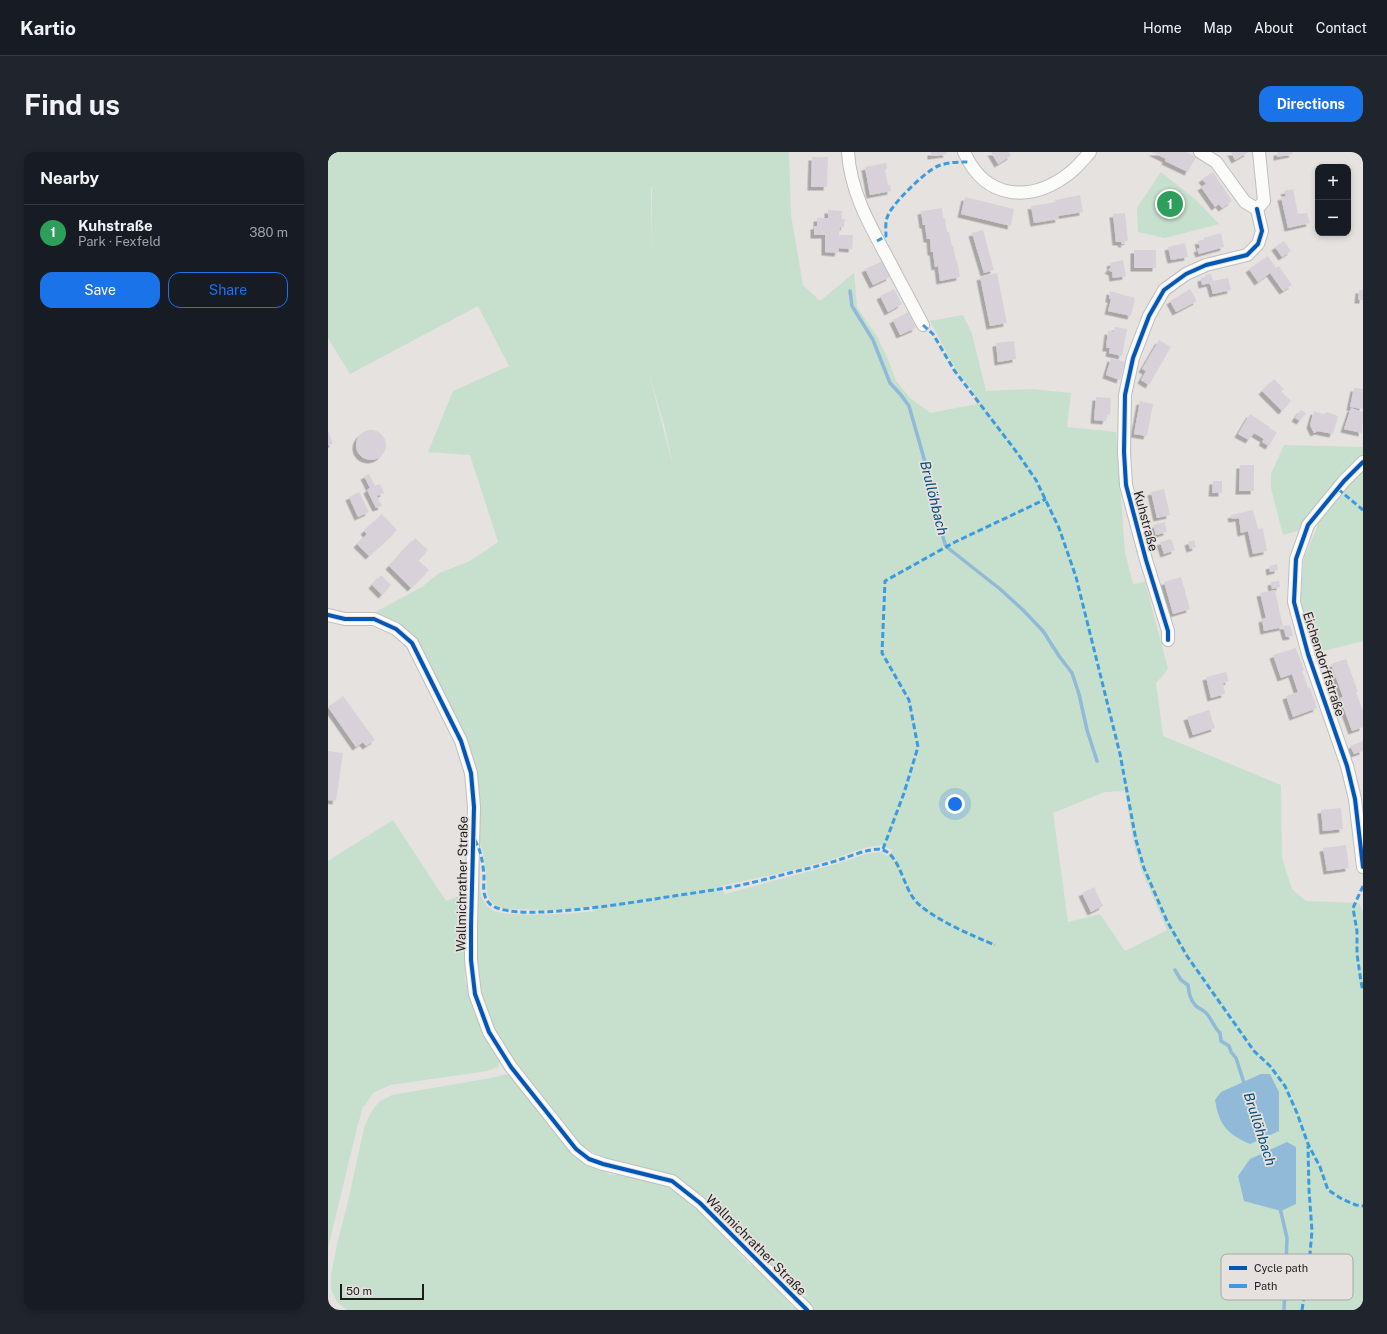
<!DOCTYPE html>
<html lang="en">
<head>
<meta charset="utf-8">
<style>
  :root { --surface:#171b24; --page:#20242c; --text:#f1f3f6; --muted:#9ea1a6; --line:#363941; --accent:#1a73e8 }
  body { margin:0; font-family:"Public Sans",sans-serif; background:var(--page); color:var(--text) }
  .controls { position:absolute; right:12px; top:12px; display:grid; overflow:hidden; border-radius:8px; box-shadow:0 2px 6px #0003 }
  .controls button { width:36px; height:36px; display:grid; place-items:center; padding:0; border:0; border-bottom:1px solid var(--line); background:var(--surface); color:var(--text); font:20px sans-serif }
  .scale { position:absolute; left:12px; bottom:10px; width:84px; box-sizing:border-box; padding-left:4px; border:2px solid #1f1d1c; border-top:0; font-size:11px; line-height:14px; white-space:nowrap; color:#1f1d1c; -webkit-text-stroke:3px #e6e1df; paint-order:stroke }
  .you { position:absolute; left:627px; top:652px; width:14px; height:14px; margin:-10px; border:3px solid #fff; border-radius:50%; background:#1a73e8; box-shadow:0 0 0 6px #1a73e833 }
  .badge { display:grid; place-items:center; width:26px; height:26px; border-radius:50%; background:var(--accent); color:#fff; font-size:13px; font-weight:700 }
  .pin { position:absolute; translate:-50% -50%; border:2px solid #fff; box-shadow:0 1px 4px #0006 }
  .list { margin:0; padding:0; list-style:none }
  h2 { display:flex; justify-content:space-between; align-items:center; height:52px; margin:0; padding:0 16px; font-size:17px }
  h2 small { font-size:13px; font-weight:400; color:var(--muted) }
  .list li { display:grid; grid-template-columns:26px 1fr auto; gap:12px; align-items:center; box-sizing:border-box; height:56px; padding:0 16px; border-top:1px solid var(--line) }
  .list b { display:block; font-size:15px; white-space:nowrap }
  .list p { margin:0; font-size:13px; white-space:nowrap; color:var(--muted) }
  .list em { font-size:13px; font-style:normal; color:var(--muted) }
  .actions { display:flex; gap:8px; padding:12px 16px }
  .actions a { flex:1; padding:9px 0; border:1px solid var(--accent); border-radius:12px; text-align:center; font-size:14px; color:var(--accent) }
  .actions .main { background:var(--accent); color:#fff }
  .map { position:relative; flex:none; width:1035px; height:1158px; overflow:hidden; border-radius:12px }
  header { display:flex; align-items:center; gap:24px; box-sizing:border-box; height:56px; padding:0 20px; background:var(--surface); border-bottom:1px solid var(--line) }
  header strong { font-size:19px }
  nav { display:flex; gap:22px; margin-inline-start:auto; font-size:14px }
  .intro { display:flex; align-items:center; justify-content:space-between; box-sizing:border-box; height:96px; padding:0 24px }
  h1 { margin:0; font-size:28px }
  .button { padding:10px 18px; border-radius:12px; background:var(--accent); color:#fff; font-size:14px; font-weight:700 }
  main { display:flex; gap:24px; padding:0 24px }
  aside { flex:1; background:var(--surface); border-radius:12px; box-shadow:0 2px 6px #0003 }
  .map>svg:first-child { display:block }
  .green { fill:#c7dfcd; fill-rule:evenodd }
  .water { fill:#90bad7 }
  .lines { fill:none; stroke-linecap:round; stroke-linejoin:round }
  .stream { stroke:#90bad7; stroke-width:3.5 }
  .building { fill:#d9d1da; filter:url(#shadow) }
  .minor-casing { stroke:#c0bebd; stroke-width:14 }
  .minor { stroke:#fbfbfa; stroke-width:12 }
  .quiet { stroke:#3c9bdf; stroke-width:3; stroke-dasharray:6 3; stroke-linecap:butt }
  .cycleway-casing { stroke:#e6e1df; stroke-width:6 }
  .cycleway { stroke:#0057b8; stroke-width:4 }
  .labels { text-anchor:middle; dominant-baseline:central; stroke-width:3.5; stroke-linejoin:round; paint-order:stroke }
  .street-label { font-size:13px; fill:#1f1d1c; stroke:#e6e1df }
  .water-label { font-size:14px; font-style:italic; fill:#005077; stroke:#e6e1df }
  .key { fill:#e6e1df; stroke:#aaa6a4; stroke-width:1 }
  .key-label { font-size:11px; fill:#1f1d1c }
</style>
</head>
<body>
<header>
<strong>Kartio</strong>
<nav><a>Home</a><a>Map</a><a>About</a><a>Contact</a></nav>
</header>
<div class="intro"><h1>Find us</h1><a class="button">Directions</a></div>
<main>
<aside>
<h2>Nearby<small></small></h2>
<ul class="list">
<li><span class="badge" style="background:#2e9e5b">1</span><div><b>Kuhstraße</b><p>Park · Fexfeld</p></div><em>380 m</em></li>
</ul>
<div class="actions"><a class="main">Save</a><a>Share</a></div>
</aside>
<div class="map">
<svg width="1035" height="1158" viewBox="0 0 1035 1158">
  <defs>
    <filter id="shadow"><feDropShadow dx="-3.5" dy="3.5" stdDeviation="0" flood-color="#0004"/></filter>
  </defs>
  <rect width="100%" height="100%" fill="#e5e2e0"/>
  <g class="green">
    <path d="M 0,0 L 461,0 L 463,63 L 475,133 L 492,149 L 526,121 L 529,155 L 550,186 L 559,205 L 568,229 L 582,246 L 602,261 L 649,252 L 645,239 L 627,216 L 602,169 L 635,163 L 644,182 L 658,239 L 703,237 L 743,241 L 739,275 L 788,280 L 797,401 L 805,432 L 817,430 L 840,517 L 828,531 L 835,584 L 953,633 L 954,706 L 964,737 L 978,749 L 1031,751 L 1035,760 L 1035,1158 L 19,1158 L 9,1150 L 3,1137 L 3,1123 L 10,1088 L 20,1050 L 36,976 L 43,960 L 51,950 L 64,943 L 163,926 L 179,922 L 184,923 L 254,1008 C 263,1014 273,1016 282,1023 L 296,1022 L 277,1007 L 251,992 L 188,913 L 167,879 L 153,843 L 150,826 L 148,807 L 149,700 C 155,714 150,729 153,743 C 155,750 160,756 166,759 C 181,765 251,762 267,759 L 262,754 L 250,757 L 225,758 L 179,757 L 169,755 L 163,749 L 159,742 L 158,722 L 155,701 L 150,685 L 138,588 L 121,550 L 95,503 L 72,474 L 56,465 L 42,463 L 94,435 L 111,421 L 140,410 L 170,390 L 142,303 L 100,300 L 125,239 L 181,214 L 150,154 L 22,222 L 0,186 ZM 337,30 L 324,36 L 324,104 L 323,36 ZM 320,218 L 337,276 L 346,318 ZM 797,639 L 805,688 L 813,717 L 839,778 L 797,799 L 772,762 L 740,770 L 725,661 L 777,640 ZM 552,693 L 565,698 L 559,704 L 553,700 L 538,702 L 505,713 L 397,742 L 393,734 L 457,720 L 502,708 L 536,696 ZM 420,1089 L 433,1102 L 422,1113 L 409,1099 ZM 461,1141 L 480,1142 L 463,1156 L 464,1154 L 455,1143 Z"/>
    <polygon points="833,20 868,48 891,72 837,86 810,80 809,56"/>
    <polygon points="956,293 1035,295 1035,489 988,501 972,450 976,406 990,373 955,383 943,336 943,322"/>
    <polygon points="65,668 118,749 136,742 139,764 137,828 155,881 172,906 170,915 159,919 62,933 45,941 36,955 33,953 35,955 29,976 0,1096 0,709"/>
  </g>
  <g class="water">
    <path d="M 933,922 L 942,922 L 951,940 L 951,979 L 922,992 C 899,982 891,973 887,948 L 893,940 Z"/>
    <polygon points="959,990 968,995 968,1052 953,1059 916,1049 910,1024 922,1007"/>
  </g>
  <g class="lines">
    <g class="stream">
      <polyline points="522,139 524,154 545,188 562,231 573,243 581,254 599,317 604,330 603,344 617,392 620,396 672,437 695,458 715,479 731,504 744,521 751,542 759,578 769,609"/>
      <path d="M 847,818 L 853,828 L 860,833 C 861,841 862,848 868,854 C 872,857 876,858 879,862 C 884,868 886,875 892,881 L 893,889 L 901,894 L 903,900 L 908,906 L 917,934"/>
      <polyline points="935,982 942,1001"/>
      <polyline points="952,1056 959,1086 956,1158"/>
    </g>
  </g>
  <g class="building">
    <polygon points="603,0 618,0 619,2 603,4"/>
    <polygon points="663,0 681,0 683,4 670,12"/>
    <polygon points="824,0 858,0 868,5 860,20 837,9 838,7"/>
    <polygon points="903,0 921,0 907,8"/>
    <polygon points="949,0 964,0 965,2 949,5"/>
    <polygon points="484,5 500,5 499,35 483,35"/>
    <polygon points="558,11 559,17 557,18 560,33 562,33 563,39 542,43 537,15"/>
    <polygon points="885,20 904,49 894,56 891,52 887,55 873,35 878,32 874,27"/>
    <polygon points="965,37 970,62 979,61 982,71 960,76 953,45 958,44 956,39"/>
    <polygon points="752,43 755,60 730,64 731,67 706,71 703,54 728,50 727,48"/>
    <polygon points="637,45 686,57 683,74 633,62"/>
    <polygon points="614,56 615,66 617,66 619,80 621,80 624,94 625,94 628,108 629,108 632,125 612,129 610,114 607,115 605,100 603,100 602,87 599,87 597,73 595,73 593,59"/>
    <polygon points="500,58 514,59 514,67 517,67 516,75 512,75 511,83 525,83 524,97 511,96 510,101 497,100 497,83 486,83 486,74 489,74 489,66 500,66"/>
    <polygon points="797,61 800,89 796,90 797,92 794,92 793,90 788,90 785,62"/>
    <polygon points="655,78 666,118 656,121 644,81"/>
    <polygon points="893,81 896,95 871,102 869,97 872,96 870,89 876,88 875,86"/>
    <polygon points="956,89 963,99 954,105 947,95"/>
    <polygon points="857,91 860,105 843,108 840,95"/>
    <rect x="806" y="98" width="22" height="18"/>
    <polygon points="940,104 948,116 951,114 964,133 955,139 942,121 930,130 921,117"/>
    <polygon points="795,108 798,124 785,126 784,120 780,118 783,115 782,111"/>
    <polygon points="554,109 562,125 545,133 537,117"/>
    <polygon points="669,121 679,171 662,174 652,125"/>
    <polygon points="883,122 885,129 900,126 903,138 885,142 882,131 874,133 873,126 878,125 877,123"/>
    <polygon points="566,137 574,152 560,160 552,144"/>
    <polygon points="862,137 869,149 848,160 842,149"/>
    <polygon points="1031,138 1035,138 1035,148 1030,148"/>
    <polygon points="782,139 807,146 803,164 780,159 783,147 781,147"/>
    <polygon points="580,160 588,176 572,183 565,168"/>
    <polygon points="787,175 799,177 794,204 781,201 782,196 778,196 780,179 786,180"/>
    <polygon points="831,188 843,195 821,233 813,228 818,219 814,217"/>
    <polygon points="686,189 688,207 670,210 668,191"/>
    <polygon points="783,206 797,210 792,228 778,223"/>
    <polygon points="946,227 956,237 953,239 963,249 954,259 934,239"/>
    <polygon points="1026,236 1035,237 1035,257 1022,255"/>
    <polygon points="768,245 783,246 782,263 779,262 778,269 766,268"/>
    <polygon points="812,249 825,252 819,284 806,282"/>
    <polygon points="1023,256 1035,260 1034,281 1016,277"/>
    <polygon points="973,258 978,261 972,269 967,266"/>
    <polygon points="986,259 995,262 999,260 1010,264 1005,282 990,279 986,281 982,273"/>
    <polygon points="922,262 942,275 941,276 949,280 941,294 934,290 936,287 926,281 921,288 910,282"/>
    <circle cx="43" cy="293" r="15"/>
    <polygon points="0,278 5,292 0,293"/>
    <polygon points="912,313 926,313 926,339 911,339"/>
    <polygon points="41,322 47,334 52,332 56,341 49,344 54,354 48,356 39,338 42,336 36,324"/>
    <polygon points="885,329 894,329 894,341 884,341"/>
    <polygon points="836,337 842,363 829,366 823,340"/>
    <polygon points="31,340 41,360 30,365 21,345"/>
    <polygon points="925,358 930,377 935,376 939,399 925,402 920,379 913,381 911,366 904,367 903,363"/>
    <polygon points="54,362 69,378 41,404 29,392 39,382 36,379"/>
    <polygon points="837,370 839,380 828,383 825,373"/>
    <polygon points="87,386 100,398 90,408 101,418 83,436 61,414"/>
    <polygon points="843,387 847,398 836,402 832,390"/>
    <polygon points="866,388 868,395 862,397 860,390"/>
    <polygon points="949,412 950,418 942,420 941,414"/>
    <polygon points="53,423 63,433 54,443 44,433"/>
    <polygon points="853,425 862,457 845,462 836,430"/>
    <polygon points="951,429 952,435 944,437 943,430"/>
    <polygon points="947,438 955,475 936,479 934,467 938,466 932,441"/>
    <polygon points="962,473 965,484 958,485 955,474"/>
    <polygon points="968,496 976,518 974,519 977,527 980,536 982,536 989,556 965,565 958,544 970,540 964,522 953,526 945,503"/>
    <polygon points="1018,507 1030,540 1028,540 1035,559 1035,575 1024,579 1012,546 1015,545 1003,512"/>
    <polygon points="898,520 901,529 895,531 897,542 883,546 878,525"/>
    <polygon points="15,544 47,588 38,594 35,590 28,595 0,555"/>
    <polygon points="881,558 887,576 865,583 859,565"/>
    <polygon points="1035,589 1035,599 1026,602 1022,594"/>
    <polygon points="0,599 15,601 8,649 0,648"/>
    <polygon points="1013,656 1015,677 995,679 993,658"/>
    <polygon points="1018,693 1021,716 999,719 995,696"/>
    <polygon points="766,735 775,754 763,760 754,741"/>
  </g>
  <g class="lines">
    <g class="minor-casing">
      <g id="minor">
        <path d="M 520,0 C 522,38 541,72 559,105 C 571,128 583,150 595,173"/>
        <path d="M 636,0 C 658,49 704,51 743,20 C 750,14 756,7 762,0"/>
        <polyline points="872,0 888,10 917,50 929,57"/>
        <polyline points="929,57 936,49 931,0"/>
        <polyline points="1035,310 1016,329 980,373 968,407 966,450 980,502 1019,614 1027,647 1035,715"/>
        <polyline points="0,463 17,467 46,467 68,477 84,491 133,589 143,621 146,655 143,774 143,808 147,842 161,880 183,915 248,997 261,1007 275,1012 344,1029 372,1051 479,1158"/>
        <polyline points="840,488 840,479 818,408 798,333 796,300 797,243 805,206 821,164 836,138 858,122 878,113 919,103 930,92 934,79 929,57"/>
      </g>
    </g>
    <use href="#minor" class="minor"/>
    <g class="quiet">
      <path d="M 549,89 L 558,84 C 558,79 557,72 559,66 C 562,53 598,19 610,14 C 620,10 631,10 641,10"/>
      <polyline points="595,173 605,182 626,218 690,302 708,328 731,376 748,425 792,602 808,688 816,716 839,769 859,804 926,899 942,914 957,934 969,961 980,992 992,1015 1000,1038 1014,1047 1028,1053 1035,1054"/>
      <polyline points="1010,337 1035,358"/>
      <path d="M 147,688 C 153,699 155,711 156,724 C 156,733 154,744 161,751 C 179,772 298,751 327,747 C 350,743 374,740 398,736 C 420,732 443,726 465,720 C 478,717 491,714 504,710 C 516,707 544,694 555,698 C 571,703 576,735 586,747 C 598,764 647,785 667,793"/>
      <polyline points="555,697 576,641 590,595 581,548 554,501 557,429 627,390 718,347"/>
      <polyline points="1035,734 1025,756 1029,779 1029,802 1033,830 1035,839"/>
      <polyline points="974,1158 981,1113 984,1079 981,1038 980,994"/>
    </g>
    <g class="cycleway-casing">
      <g id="cycleway">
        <polyline points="1035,310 1016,329 980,373 968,407 966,450 980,502 1019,614 1027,647 1035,715"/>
        <polyline points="0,463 17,467 46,467 68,477 84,491 133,589 143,621 146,655 143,774 143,808 147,842 161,880 183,915 248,997 261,1007 275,1012 344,1029 372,1051 479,1158"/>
        <polyline points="840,488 840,479 818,408 798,333 796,300 797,243 805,206 821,164 836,138 858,122 878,113 919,103 930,92 934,79 929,57"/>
      </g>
    </g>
    <use href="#cycleway" class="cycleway"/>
  </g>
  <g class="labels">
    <g class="street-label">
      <text transform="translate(818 369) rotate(75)">Kuhstraße</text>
      <text transform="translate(996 512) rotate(72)">Eichendorffstraße</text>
      <text transform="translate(134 732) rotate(-89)">Wallmichrather Straße</text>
      <text transform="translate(428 1093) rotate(45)">Wallmichrather Straße</text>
    </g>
    <g class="water-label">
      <text transform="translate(606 346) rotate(76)">Brullöhbach</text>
      <text transform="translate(932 977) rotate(72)">Brullöhbach</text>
    </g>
  </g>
  <rect x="893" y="1102" width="132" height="46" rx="6" class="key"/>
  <rect x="901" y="1114" width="18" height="4" fill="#0057b8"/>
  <rect x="901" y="1132" width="18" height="4" fill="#3c9bdf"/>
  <g class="key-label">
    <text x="926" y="1120">Cycle path</text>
    <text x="926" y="1138">Path</text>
  </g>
</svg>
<div class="controls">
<button>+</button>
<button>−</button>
</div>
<div class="scale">50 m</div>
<div class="you"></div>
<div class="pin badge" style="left:842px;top:52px;background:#2e9e5b">1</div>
</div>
</main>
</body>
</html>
